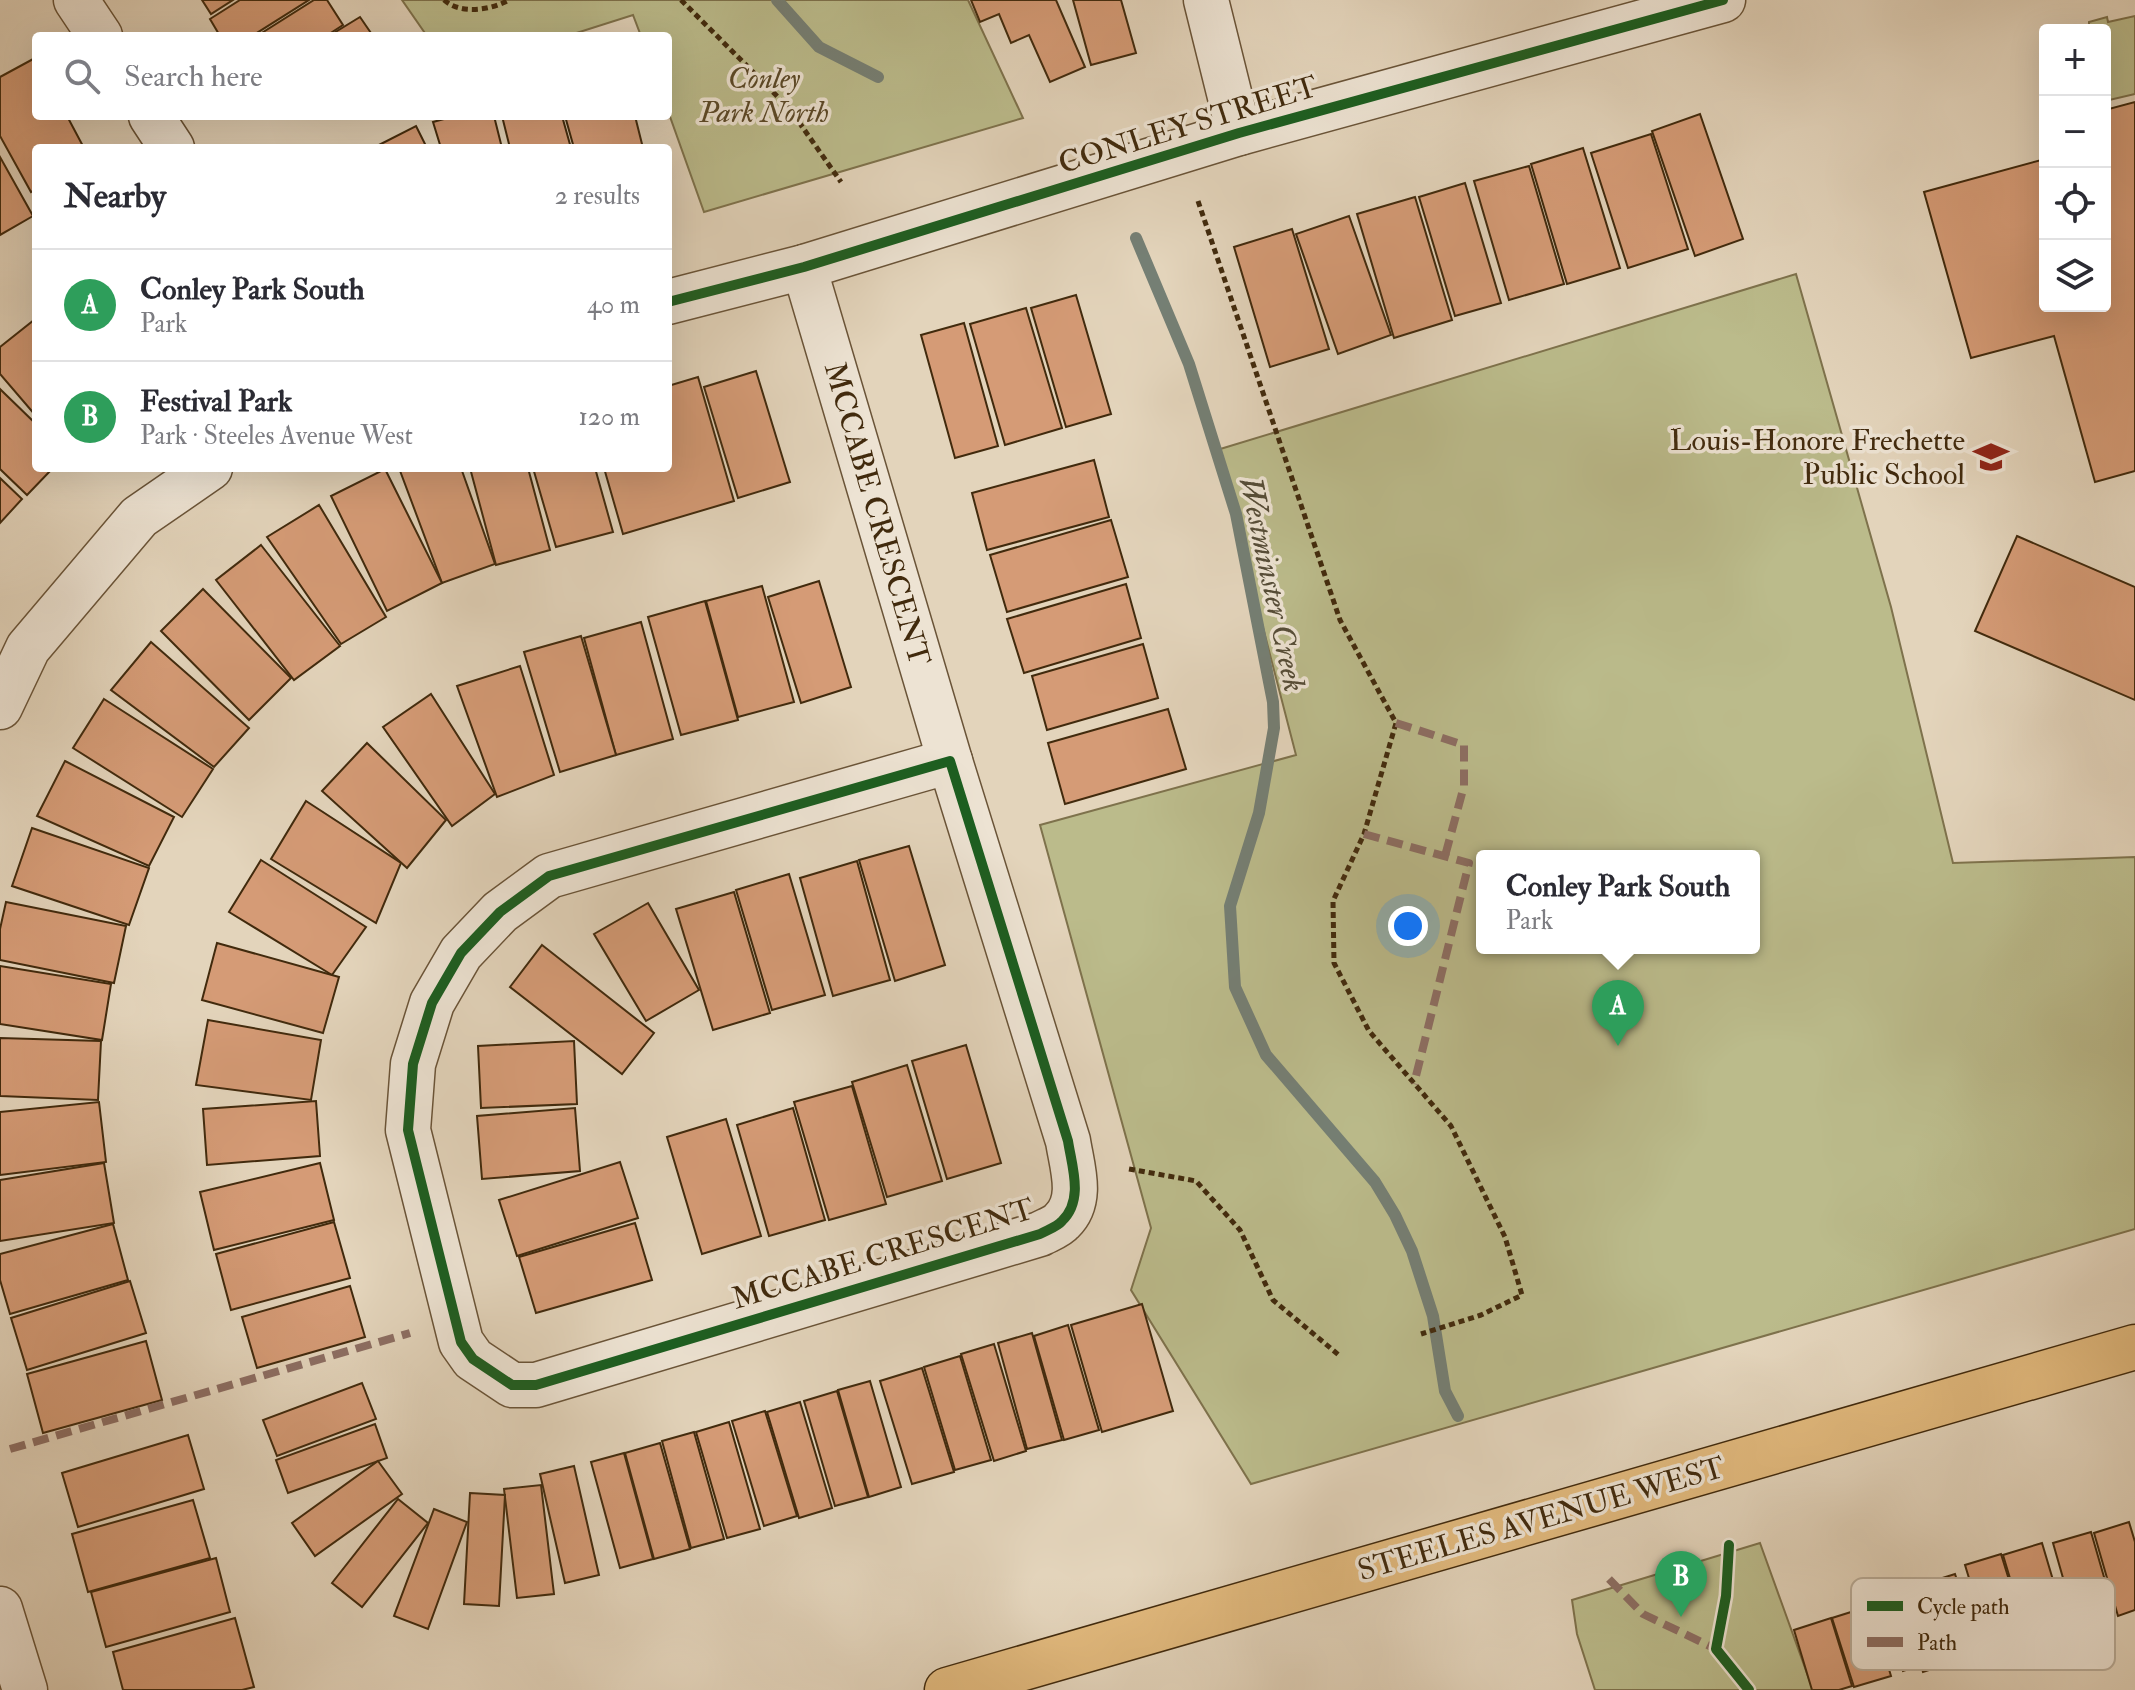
<!DOCTYPE html>
<html lang="en">
<head>
<meta charset="utf-8">
<style>
  :root { --surface:#fff; --page:#f7f7f7; --text:#2b2b33; --muted:#7c7c81; --line:#e1e1e2; --accent:#db2777 }
  body { margin:0; font-family:"IM FELL Double Pica",serif; background:var(--page); color:var(--text) }
  .controls { position:absolute; right:24px; top:24px; display:grid; overflow:hidden; border-radius:8px; box-shadow:0 8px 32px #0002 }
  .controls button { width:72px; height:72px; display:grid; place-items:center; padding:0; border:0; border-bottom:2px solid var(--line); background:var(--surface); color:var(--text); font:40px sans-serif }
  .you { position:absolute; left:1408px; top:926px; width:28px; height:28px; margin:-20px; border:6px solid #fff; border-radius:50%; background:#1a73e8; box-shadow:0 0 0 12px #1a73e833 }
  .badge { display:grid; place-items:center; width:52px; height:52px; border-radius:50%; background:var(--accent); color:#fff; font-size:26px; font-weight:700 }
  .pin { position:absolute; translate:-50% -66px; filter:drop-shadow(0 2px 4px #0008) }
  .pin::after { content:''; position:absolute; top:42px; width:28px; height:24px; background:inherit; clip-path:polygon(0 0,100% 0,50% 100%) }
  .popup { position:absolute; left:1476px; top:850px; width:284px; height:104px; box-sizing:border-box; display:grid; place-content:center; border-radius:8px; background:var(--surface); filter:drop-shadow(0 2px 6px #0005); font-size:26px; white-space:nowrap; color:var(--muted) }
  .popup b { font-size:30px; color:var(--text) }
  .popup::after { content:''; position:absolute; left:50%; top:100%; margin-left:-16px; border:16px solid transparent; border-top-color:var(--surface) }
  .list { margin:0; padding:0; list-style:none }
  h2 { display:flex; justify-content:space-between; align-items:center; height:104px; margin:0; padding:0 32px; font-size:34px }
  h2 small { font-size:26px; font-weight:400; color:var(--muted) }
  .list li { display:grid; grid-template-columns:52px 1fr auto; gap:24px; align-items:center; box-sizing:border-box; height:112px; padding:0 32px; border-top:2px solid var(--line) }
  .list b { display:block; font-size:30px; white-space:nowrap }
  .list p { margin:0; font-size:26px; white-space:nowrap; color:var(--muted) }
  .list em { font-size:26px; font-style:normal; color:var(--muted) }
  .icon { flex:none; width:44px; height:44px; fill:none; stroke:currentColor; stroke-width:2; stroke-linecap:round; stroke-linejoin:round }
  .map { position:relative; flex:none; width:2135px; height:1690px; overflow:hidden }
  .search { position:absolute; background:var(--surface); box-shadow:0 8px 32px #0002; left:32px; top:32px; width:640px; height:88px; display:flex; align-items:center; gap:20px; box-sizing:border-box; padding:0 28px; border-radius:8px; color:var(--muted); font-size:30px }
  .panel { position:absolute; background:var(--surface); box-shadow:0 8px 32px #0002; left:32px; top:144px; width:640px; height:328px; border-radius:8px }
  .map>svg:first-child { display:block }
  .green { fill:#bbbb8b; stroke:#7e724c; stroke-width:2; fill-rule:evenodd }
  .lines { fill:none; stroke-linecap:round; stroke-linejoin:round }
  .stream { stroke:#757f74; stroke-width:12 }
  .building { fill:#d59b76; stroke:#412a0d; stroke-width:2 }
  .minor-casing { stroke:#6a5438; stroke-width:47 }
  .major-casing { stroke:#412a0d; stroke-width:47 }
  .path { stroke:#412a0d; stroke-width:5; stroke-dasharray:6 4; stroke-linecap:butt }
  .minor { stroke:#ede3d3; stroke-width:44 }
  .major { stroke:#e2ba7e; stroke-width:44 }
  .quiet { stroke:#8d6e63; stroke-width:8; stroke-dasharray:16 8; stroke-linecap:butt }
  .cycleway-casing { stroke:#ede3d3; stroke-width:15 }
  .cycleway { stroke:#1b5e20; stroke-width:10 }
  .labels { text-anchor:middle; dominant-baseline:central; stroke-width:7; stroke-linejoin:round; paint-order:stroke }
  .park-label { font-size:30px; font-style:italic; fill:#594726; stroke:#ede3d3 }
  .street-label { font-size:30px; fill:#412a0d; stroke:#ede3d3 }
  .poi-label { font-size:30px; fill:#412a0d; stroke:#ede3d3; text-anchor:end }
  .water-label { font-size:32px; font-style:italic; fill:#564d38; stroke:#ede3d3 }
  .key { fill:#ede3d3; stroke:#b9ac98; stroke-width:2 }
  .key-label { font-size:22px; fill:#412a0d }
</style>
</head>
<body>
<div class="map">
<svg width="2135" height="1690" viewBox="0 0 2135 1690">
  <rect width="100%" height="100%" fill="#e3d4bb"/>
  <filter id="stains"><feTurbulence type="fractalNoise" baseFrequency=".0025" numOctaves="4"/><feColorMatrix values="0 0 0 0 .2 0 0 0 0 .09 0 0 0 0 .02 0 0 0 .5 -.17"/></filter>
  <radialGradient id="worn" r=".72"><stop offset=".6" stop-color="#630" stop-opacity="0"/><stop offset="1" stop-color="#630" stop-opacity=".3"/></radialGradient>
  <g class="green">
    <polygon points="402,0 968,0 1023,118 704,212 668,111 668,36 641,36 633,15 567,36 427,36"/>
    <polygon points="2135,16 2135,94 2105,101 2105,30 2087,30 2089,29 2089,22 2107,17 2108,22"/>
    <path d="M 1796,274 L 1891,607 L 1953,863 L 2135,857 L 2135,1229 L 1251,1484 L 1131,1290 L 1151,1228 L 1040,825 L 1296,755 L 1217,450 ZM 1482,856 L 1754,856 L 1754,948 L 1482,948 Z"/>
    <polygon points="1760,1543 1813,1690 1595,1690 1577,1634 1572,1600"/>
  </g>
  <g class="lines">
    <g class="stream">
      <polyline points="777,0 819,47 878,77"/>
      <polyline points="1136,238 1189,364 1236,514 1273,702 1274,728 1259,813 1230,906 1235,987 1266,1055 1375,1182 1395,1215 1412,1251 1433,1316 1445,1391 1458,1416"/>
    </g>
  </g>
  <g class="building">
    <polygon points="202,0 233,0 211,14"/>
    <polygon points="240,0 309,0 252,36 220,36 210,19"/>
    <polygon points="314,0 327,0 343,25 326,36 257,36"/>
    <polygon points="971,0 1056,0 1085,67 1050,82 1029,35 1011,43 999,14 980,22"/>
    <polygon points="1073,0 1121,0 1136,53 1091,65"/>
    <polygon points="360,17 373,36 329,36"/>
    <polygon points="35,58 36,116 67,116 84,148 36,148 36,189 31,192 0,136 0,77"/>
    <polygon points="2135,102 2135,471 2095,482 2054,336 1971,358 1924,192 2045,159 2045,306 2105,306 2105,110"/>
    <polygon points="1700,114 1743,239 1695,256 1652,131"/>
    <polygon points="455,116 494,116 502,148 441,148 433,122"/>
    <polygon points="502,116 562,116 571,148 510,148"/>
    <polygon points="565,116 635,116 643,148 574,148"/>
    <polygon points="416,126 427,148 373,148"/>
    <polygon points="1651,134 1688,249 1628,268 1591,153"/>
    <polygon points="1583,148 1620,268 1567,284 1531,164"/>
    <polygon points="0,157 33,216 0,235"/>
    <polygon points="1529,166 1564,284 1509,300 1474,181"/>
    <polygon points="1465,183 1501,303 1455,316 1419,197"/>
    <polygon points="1415,197 1452,320 1394,338 1357,214"/>
    <polygon points="1349,216 1391,335 1338,354 1296,234"/>
    <polygon points="1292,229 1329,349 1270,367 1234,247"/>
    <polygon points="1076,295 1111,414 1066,427 1031,308"/>
    <polygon points="1026,308 1062,428 1005,445 970,324"/>
    <polygon points="34,320 36,323 36,416 0,374 0,347"/>
    <polygon points="964,323 998,446 955,458 921,335"/>
    <polygon points="756,371 790,482 738,498 704,387"/>
    <polygon points="698,377 734,501 623,534 604,468 668,468 668,386"/>
    <polygon points="0,389 36,424 36,468 53,468 27,495 0,469"/>
    <polygon points="1094,460 1109,517 987,550 972,493"/>
    <polygon points="399,468 461,468 495,564 442,583"/>
    <polygon points="470,468 528,468 550,550 496,565"/>
    <polygon points="533,468 595,468 613,532 556,547"/>
    <polygon points="385,469 442,583 387,611 331,496"/>
    <polygon points="0,478 22,499 0,523"/>
    <polygon points="319,505 386,617 341,644 267,537"/>
    <polygon points="1111,520 1128,577 1007,612 990,555"/>
    <polygon points="2017,536 2135,587 2135,700 1975,631"/>
    <polygon points="261,545 340,646 294,680 216,580"/>
    <polygon points="819,581 851,687 801,703 768,597"/>
    <polygon points="1126,584 1141,638 1024,673 1007,619"/>
    <polygon points="762,586 794,702 738,717 706,601"/>
    <polygon points="203,589 291,678 249,720 161,631"/>
    <polygon points="705,601 738,720 681,735 648,617"/>
    <polygon points="641,622 673,739 616,755 584,638"/>
    <polygon points="581,636 616,755 560,772 524,652"/>
    <polygon points="151,642 249,728 214,767 111,690"/>
    <polygon points="1143,644 1158,698 1047,730 1032,676"/>
    <polygon points="520,666 554,775 497,797 457,686"/>
    <polygon points="431,694 495,794 452,826 383,727"/>
    <polygon points="104,699 213,769 182,817 73,748"/>
    <polygon points="1168,709 1186,769 1065,804 1048,743"/>
    <polygon points="367,743 446,820 407,868 322,791"/>
    <polygon points="65,761 174,817 149,866 37,816"/>
    <polygon points="306,801 401,863 376,923 271,859"/>
    <polygon points="32,828 149,868 129,925 12,886"/>
    <polygon points="909,846 945,965 895,981 859,860"/>
    <polygon points="261,860 366,927 332,975 229,912"/>
    <polygon points="857,861 890,980 833,996 800,878"/>
    <polygon points="789,874 825,995 772,1010 736,890"/>
    <polygon points="734,892 770,1013 713,1030 676,909"/>
    <polygon points="6,902 126,926 114,983 0,960 0,929"/>
    <polygon points="648,903 699,990 646,1021 594,934"/>
    <polygon points="217,943 339,977 323,1033 202,1000"/>
    <polygon points="542,945 654,1033 622,1074 510,987"/>
    <polygon points="0,966 111,984 102,1040 0,1024"/>
    <polygon points="208,1020 321,1040 311,1100 196,1085"/>
    <polygon points="0,1038 101,1041 98,1100 0,1096"/>
    <polygon points="574,1041 577,1104 481,1108 478,1046"/>
    <polygon points="966,1045 1001,1163 947,1179 912,1061"/>
    <polygon points="907,1065 942,1181 887,1197 852,1082"/>
    <polygon points="852,1086 886,1204 829,1220 794,1102"/>
    <polygon points="316,1101 320,1156 207,1165 203,1109"/>
    <polygon points="99,1102 106,1162 0,1175 0,1112"/>
    <polygon points="575,1108 580,1171 482,1179 477,1116"/>
    <polygon points="793,1108 825,1220 769,1236 737,1125"/>
    <polygon points="726,1119 761,1236 702,1254 667,1137"/>
    <polygon points="620,1162 638,1218 517,1256 499,1200"/>
    <polygon points="104,1163 114,1223 0,1241 0,1180"/>
    <polygon points="320,1163 334,1220 214,1250 200,1192"/>
    <polygon points="334,1222 350,1278 231,1310 216,1254"/>
    <polygon points="635,1223 652,1280 536,1313 519,1257"/>
    <polygon points="113,1224 128,1280 10,1314 0,1280 0,1254"/>
    <polygon points="130,1281 146,1333 27,1370 11,1318"/>
    <polygon points="350,1286 365,1337 257,1368 242,1317"/>
    <polygon points="1142,1304 1173,1411 1102,1432 1071,1325"/>
    <polygon points="1068,1325 1099,1430 1064,1440 1034,1336"/>
    <polygon points="1032,1333 1062,1440 1027,1449 998,1343"/>
    <polygon points="146,1341 162,1400 43,1433 27,1374"/>
    <polygon points="994,1344 1026,1451 994,1461 961,1354"/>
    <polygon points="960,1356 991,1460 955,1470 924,1367"/>
    <polygon points="922,1368 954,1472 912,1484 880,1381"/>
    <polygon points="870,1381 901,1487 869,1497 838,1390"/>
    <polygon points="362,1383 376,1419 277,1456 263,1420"/>
    <polygon points="837,1391 868,1497 835,1506 804,1401"/>
    <polygon points="800,1402 832,1508 799,1518 767,1412"/>
    <polygon points="765,1411 797,1516 764,1526 732,1421"/>
    <polygon points="729,1422 760,1529 727,1538 696,1432"/>
    <polygon points="375,1424 387,1458 288,1493 276,1460"/>
    <polygon points="694,1432 724,1539 691,1548 662,1441"/>
    <polygon points="188,1435 204,1489 78,1527 62,1473"/>
    <polygon points="660,1443 690,1549 654,1559 625,1453"/>
    <polygon points="624,1453 653,1559 620,1568 591,1462"/>
    <polygon points="378,1461 402,1494 315,1556 292,1523"/>
    <polygon points="574,1466 599,1575 565,1583 540,1474"/>
    <polygon points="541,1485 554,1594 517,1598 504,1489"/>
    <polygon points="470,1493 505,1495 499,1606 464,1604"/>
    <polygon points="398,1499 428,1523 362,1607 332,1583"/>
    <polygon points="193,1500 210,1558 88,1592 72,1534"/>
    <polygon points="434,1509 467,1522 428,1629 394,1616"/>
    <polygon points="2129,1522 2135,1542 2135,1610 2118,1616 2094,1533"/>
    <polygon points="2091,1532 2115,1615 2095,1621 2093,1615 2075,1620 2053,1543"/>
    <polygon points="2042,1543 2064,1617 2043,1624 2041,1617 2023,1622 2003,1555"/>
    <polygon points="2001,1554 2027,1638 1994,1648 1976,1588 1972,1588 1965,1565"/>
    <polygon points="216,1558 230,1612 106,1647 91,1592"/>
    <polygon points="1955,1574 1965,1605 1961,1606 1976,1656 1942,1666 1917,1586"/>
    <polygon points="1916,1584 1941,1666 1923,1672 1921,1665 1903,1671 1901,1664 1898,1665 1877,1596"/>
    <polygon points="1870,1606 1891,1676 1854,1687 1832,1618"/>
    <polygon points="235,1618 254,1687 242,1690 123,1690 113,1652"/>
    <polygon points="1831,1618 1852,1686 1839,1690 1812,1690 1794,1630"/>
  </g>
  <g class="lines">
    <g class="minor-casing">
      <g id="minor">
        <polyline points="76,0 100,36"/>
        <polyline points="1206,0 1239,133"/>
        <polyline points="151,116 172,148"/>
        <polyline points="804,267 950,761"/>
        <polyline points="668,302 804,267 1239,133 1723,0"/>
        <polyline points="0,707 28,648 139,517 210,468"/>
        <path d="M 950,761 L 1068,1141 C 1072,1167 1084,1200 1062,1221 C 1057,1227 1047,1230 1040,1234 L 536,1385 L 512,1385 L 473,1359 L 461,1342 L 408,1130 L 413,1064 L 432,1003 L 461,953 L 500,912 L 549,876 Z"/>
        <polyline points="0,1609 25,1690"/>
      </g>
    </g>
    <g class="major-casing">
      <polyline id="major" points="947,1690 2135,1347"/>
    </g>
    <g class="path">
      <path d="M 444,0 C 461,15 491,10 509,0"/>
      <polyline points="681,0 789,108 841,182"/>
      <polyline points="1198,201 1340,620 1396,723 1364,834 1333,901 1334,963 1369,1031 1451,1126 1505,1237 1522,1295 1481,1315 1421,1334"/>
      <polyline points="1129,1169 1196,1181 1240,1230 1273,1300 1340,1356"/>
    </g>
    <use href="#minor" class="minor"/>
    <use href="#major" class="major"/>
    <g class="quiet">
      <polyline points="1396,723 1464,745 1464,786 1445,856"/>
      <polyline points="1364,834 1469,863 1414,1084"/>
      <polyline points="10,1449 410,1333"/>
      <polyline points="1609,1579 1643,1614 1716,1649"/>
    </g>
    <g class="cycleway-casing">
      <g id="cycleway">
        <polyline points="668,302 804,267 1239,133 1723,0"/>
        <path d="M 950,761 L 1068,1141 C 1072,1167 1084,1200 1062,1221 C 1057,1227 1047,1230 1040,1234 L 536,1385 L 512,1385 L 473,1359 L 461,1342 L 408,1130 L 413,1064 L 432,1003 L 461,953 L 500,912 L 549,876 Z"/>
        <polyline points="1729,1545 1726,1596 1716,1649 1749,1690"/>
      </g>
    </g>
    <use href="#cycleway" class="cycleway"/>
  </g>
  <defs>
    <g id="school-bare" transform="scale(2.76)"><path d="M0-5L7-2L0 1L-7-2ZM-4 1L0 2.5L4 1V4Q0 6-4 4Z" fill="#8f2418" stroke="#ede3d3" stroke-width="2.5" paint-order="stroke"/></g>
  </defs>
  <g fill-rule="evenodd">
    <use href="#school-bare" x="1991" y="457"/>
  </g>
  <g class="labels">
    <g class="park-label">
      <text x="764" y="78">Conley<tspan x="764" dy="34">Park North</tspan></text>
    </g>
    <g class="street-label">
      <text transform="translate(1188 125) rotate(-17)">CONLEY STREET</text>
      <text transform="translate(877 514) rotate(74)">MCCABE CRESCENT</text>
      <text transform="translate(883 1254) rotate(-17)">MCCABE CRESCENT</text>
      <text transform="translate(1541 1519) rotate(-16)">STEELES AVENUE WEST</text>
    </g>
    <g class="poi-label">
      <text x="1965" y="440">Louis-Honore Frechette<tspan x="1965" dy="34">Public School</tspan></text>
    </g>
    <g class="water-label">
      <text transform="translate(1272 584) rotate(78)">Westminster Creek</text>
    </g>
  </g>
  <rect x="1851" y="1578" width="264" height="92" rx="12" class="key"/>
  <rect x="1867" y="1601" width="36" height="10" fill="#1b5e20"/>
  <rect x="1867" y="1637" width="36" height="10" fill="#8d6e63"/>
  <g class="key-label">
    <text x="1917" y="1614">Cycle path</text>
    <text x="1917" y="1650">Path</text>
  </g>
  <rect width="100%" height="100%" filter="url(#stains)"/>
  <rect width="100%" height="100%" fill="url(#worn)"/>
</svg>
<div class="controls">
<button>+</button>
<button>−</button>
<button><svg class="icon" aria-label="locate" viewBox="0 0 24 24"><circle cx="12" cy="12" r="6"/><path d="M12 2v4M12 18v4M2 12h4M18 12h4"/></svg></button>
<button><svg class="icon" aria-label="layers" viewBox="0 0 24 24"><path d="M12 4l9 5-9 5-9-5zM3 14l9 5 9-5"/></svg></button>
</div>
<div class="you"></div>
<div class="pin badge" style="left:1618px;top:1046px;background:#2e9e5b">A</div>
<div class="popup"><b>Conley Park South</b>Park</div>
<div class="pin badge" style="left:1681px;top:1617px;background:#2e9e5b">B</div>
<div class="search"><svg class="icon" aria-label="search" viewBox="0 0 24 24"><circle cx="10" cy="10" r="6"/><path d="M15 15l6 6"/></svg>Search here</div>
<section class="panel">
<h2>Nearby<small>2 results</small></h2>
<ul class="list">
<li><span class="badge" style="background:#2e9e5b">A</span><div><b>Conley Park South</b><p>Park</p></div><em>40 m</em></li>
<li><span class="badge" style="background:#2e9e5b">B</span><div><b>Festival Park</b><p>Park · Steeles Avenue West</p></div><em>120 m</em></li>
</ul>
</section>
</div>
</body>
</html>
